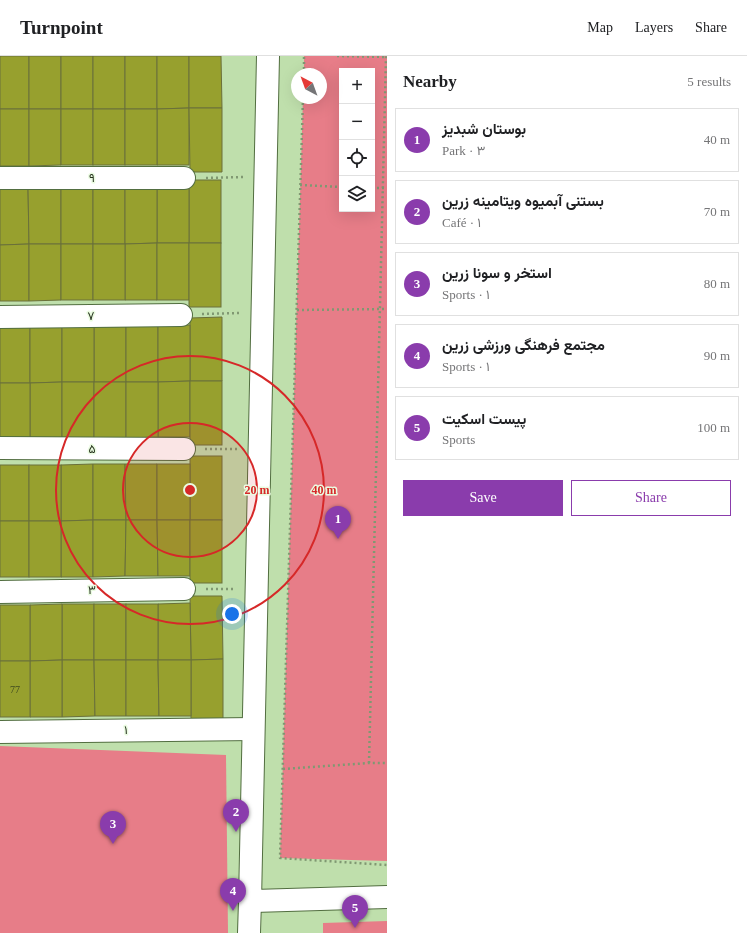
<!DOCTYPE html>
<html lang="en">
<head>
<meta charset="utf-8">
<style>
  :root { --surface:#fff; --page:#f2f2f2; --text:#202124; --muted:#757577; --line:#e0e0e0; --accent:#8a3cac }
  body { margin:0; font-family:"Times New Roman",Vazirmatn,serif; background:var(--page); color:var(--text) }
  .controls { position:absolute; right:12px; top:12px; display:grid; overflow:hidden; border-radius:0px; box-shadow:0 4px 16px #0002 }
  .controls button { width:36px; height:36px; display:grid; place-items:center; padding:0; border:0; border-bottom:1px solid var(--line); background:var(--surface); color:var(--text); font:20px sans-serif }
  .compass { position:absolute; left:291px; top:12px; width:36px; height:36px; border-radius:50%; background:var(--surface); box-shadow:0 4px 16px #0002; rotate:319deg }
  .you { position:absolute; left:232px; top:558px; width:14px; height:14px; margin:-10px; border:3px solid #fff; border-radius:50%; background:#1a73e8; box-shadow:0 0 0 6px #1a73e833 }
  .badge { display:grid; place-items:center; width:26px; height:26px; border-radius:50%; background:var(--accent); color:#fff; font-size:13px; font-weight:700 }
  .pin { position:absolute; translate:-50% -33px; filter:drop-shadow(0 1px 2px #0008) }
  .pin::after { content:''; position:absolute; top:21px; width:14px; height:12px; background:inherit; clip-path:polygon(0 0,100% 0,50% 100%) }
  .list { margin:0; padding:0; list-style:none }
  h2 { display:flex; justify-content:space-between; align-items:center; height:52px; margin:0; padding:0 16px; font-size:17px }
  h2 small { font-size:13px; font-weight:400; color:var(--muted) }
  .list li { display:grid; grid-template-columns:26px 1fr auto; gap:12px; align-items:center; box-sizing:border-box; height:64px; margin:0 8px 8px; padding:0 8px; border:1px solid var(--line); border-radius:0px }
  .list b { display:block; font-size:15px; white-space:nowrap }
  .list p { margin:0; font-size:13px; white-space:nowrap; color:var(--muted) }
  .list em { font-size:13px; font-style:normal; color:var(--muted) }
  .actions { display:flex; gap:8px; padding:12px 16px }
  .actions a { flex:1; padding:9px 0; border:1px solid var(--accent); border-radius:0px; text-align:center; font-size:14px; color:var(--accent) }
  .actions .main { background:var(--accent); color:#fff }
  .icon { flex:none; width:22px; height:22px; fill:none; stroke:currentColor; stroke-width:2; stroke-linecap:round; stroke-linejoin:round }
  .map { position:relative; flex:none; width:387px; height:877px; overflow:hidden }
  header { display:flex; align-items:center; gap:24px; box-sizing:border-box; height:56px; padding:0 20px; background:var(--surface); border-bottom:1px solid var(--line) }
  header strong { font-size:19px }
  nav { display:flex; gap:22px; margin-inline-start:auto; font-size:14px }
  main { display:flex }
  aside { flex:1; background:var(--surface) }
  .map>svg:first-child { display:block }
  .green { fill:#e77d88; fill-rule:evenodd }
  .building { fill:#97a02e; stroke:#6a703a }
  .lines { fill:none; stroke-linecap:round; stroke-linejoin:round }
  .minor-casing { stroke:#526e40; stroke-width:24 }
  .path { stroke:#809872; stroke-width:2.5; stroke-dasharray:2 3; stroke-linecap:butt }
  .minor { stroke:#fff; stroke-width:22 }
  .ring { fill:none; stroke:#d62828; stroke-width:2 }
  .labels { text-anchor:middle; dominant-baseline:central; stroke-width:3; stroke-linejoin:round; paint-order:stroke }
  .number-label { font-size:10px; fill:#404b20 }
  .street-label { font-size:12px; fill:#232f1b; stroke:#eafbe1 }
  .centre { fill:#d62828; stroke:#eafbe1; stroke-width:2 }
  .ring-label { font-size:12px; text-anchor:middle; font-weight:bold; fill:#d62828; stroke:#eafbe1; stroke-width:3; stroke-linejoin:round; paint-order:stroke }
</style>
</head>
<body>
<header>
<strong>Turnpoint</strong>
<nav><a>Map</a><a>Layers</a><a>Share</a></nav>
</header>
<main>
<div class="map">
<svg width="387" height="877" viewBox="0 0 387 877">
  <rect width="100%" height="100%" fill="#bfdfac"/>
  <g class="green">
    <path d="M 304,0 L 387,0 L 387,805 L 280,802 L 303,42 L 321,42 L 321,18 L 304,18 ZM 342,15 L 372,15 L 372,153 L 342,153 Z"/>
    <polygon points="0,690 226,699 228,877 0,877"/>
    <polygon points="387,865 387,877 323,877 323,867"/>
  </g>
  <g class="building">
    <rect x="0" y="0" width="29" height="53"/>
    <rect x="29" y="0" width="32" height="53"/>
    <rect x="61" y="0" width="32" height="53"/>
    <rect x="93" y="0" width="32" height="53"/>
    <rect x="125" y="0" width="32" height="53"/>
    <polygon points="157,0 189,0 189,52 157,53"/>
    <polygon points="189,0 221,0 222,52 189,52"/>
    <polygon points="189,52 189,109 157,109 157,53"/>
    <polygon points="189,52 222,52 222,116 190,116"/>
    <rect x="0" y="53" width="29" height="57"/>
    <polygon points="29,53 61,53 61,109 29,110"/>
    <rect x="61" y="53" width="32" height="56"/>
    <rect x="93" y="53" width="32" height="56"/>
    <rect x="125" y="53" width="32" height="56"/>
    <rect x="189" y="124" width="32" height="63"/>
    <polygon points="189,131 189,187 157,187 157,132"/>
    <polygon points="28,132 29,188 0,189 0,133"/>
    <polygon points="28,132 61,132 61,188 29,188"/>
    <rect x="61" y="132" width="32" height="56"/>
    <rect x="93" y="132" width="32" height="56"/>
    <polygon points="125,132 157,132 157,187 125,188"/>
    <polygon points="157,187 157,244 125,244 125,188"/>
    <rect x="157" y="187" width="32" height="57"/>
    <rect x="189" y="187" width="32" height="64"/>
    <polygon points="29,188 29,245 0,245 0,189"/>
    <polygon points="29,188 61,188 61,244 29,245"/>
    <rect x="61" y="188" width="32" height="56"/>
    <rect x="93" y="188" width="32" height="56"/>
    <polygon points="222,261 222,325 190,325 190,262"/>
    <polygon points="126,269 126,326 94,326 94,270"/>
    <rect x="126" y="269" width="32" height="57"/>
    <polygon points="158,269 190,269 190,325 158,326"/>
    <rect x="0" y="270" width="30" height="57"/>
    <polygon points="30,270 62,270 62,326 30,327"/>
    <rect x="62" y="270" width="32" height="56"/>
    <polygon points="190,325 190,381 158,381 158,326"/>
    <rect x="190" y="325" width="32" height="64"/>
    <polygon points="62,326 62,382 30,382 30,327"/>
    <rect x="62" y="326" width="32" height="56"/>
    <rect x="94" y="326" width="32" height="56"/>
    <polygon points="126,326 158,326 158,381 126,382"/>
    <polygon points="0,327 30,327 30,382 0,383"/>
    <rect x="190" y="400" width="32" height="64"/>
    <polygon points="93,408 93,464 61,465 61,409"/>
    <polygon points="93,408 125,408 126,464 93,464"/>
    <polygon points="125,408 157,408 157,464 126,464"/>
    <rect x="157" y="408" width="33" height="56"/>
    <rect x="0" y="409" width="29" height="56"/>
    <rect x="29" y="409" width="32" height="56"/>
    <polygon points="93,464 93,521 61,521 61,465"/>
    <polygon points="93,464 126,464 125,520 93,521"/>
    <polygon points="126,464 157,464 158,520 125,520"/>
    <polygon points="157,464 190,464 190,520 158,520"/>
    <rect x="190" y="464" width="32" height="63"/>
    <rect x="0" y="465" width="29" height="56"/>
    <rect x="29" y="465" width="32" height="56"/>
    <polygon points="190,540 222,540 223,603 191,604"/>
    <polygon points="190,547 191,604 158,604 158,548"/>
    <rect x="62" y="548" width="32" height="56"/>
    <polygon points="62,548 62,604 30,605 30,549"/>
    <rect x="94" y="548" width="32" height="56"/>
    <rect x="126" y="548" width="32" height="56"/>
    <rect x="0" y="549" width="30" height="56"/>
    <polygon points="223,603 223,667 191,667 191,604"/>
    <polygon points="62,604 94,604 95,660 62,661"/>
    <polygon points="62,604 62,661 30,661 30,605"/>
    <polygon points="94,604 126,604 126,660 95,660"/>
    <polygon points="126,604 158,604 159,660 126,660"/>
    <polygon points="158,604 191,604 191,660 159,660"/>
    <rect x="0" y="605" width="30" height="56"/>
  </g>
  <g class="lines">
    <g class="minor-casing">
      <g id="minor">
        <polyline points="268,0 250,845 387,841"/>
        <polyline points="0,122 184,122"/>
        <polyline points="0,261 181,259"/>
        <polyline points="0,392 184,393"/>
        <polyline points="0,536 184,533"/>
        <polyline points="0,676 253,673"/>
        <polyline points="249,877 250,845"/>
      </g>
    </g>
    <g class="path">
      <polyline points="337,0 386,1"/>
      <polyline points="304,18 304,0"/>
      <polyline points="303,42 280,802 387,809"/>
      <polyline points="206,122 243,121"/>
      <polyline points="300,129 342,131"/>
      <polyline points="372,132 387,132"/>
      <polyline points="297,254 387,253"/>
      <polyline points="202,258 241,257"/>
      <polyline points="205,393 238,393"/>
      <polyline points="206,533 235,533"/>
      <polyline points="369,707 386,0"/>
      <polyline points="283,713 369,707 387,707"/>
    </g>
    <use href="#minor" class="minor"/>
  </g>
  <circle cx="190" cy="434" r="67" fill="#d62828" fill-opacity=".12"/>
  <g class="ring">
    <circle cx="190" cy="434" r="67"/>
    <circle cx="190" cy="434" r="134"/>
  </g>
  <g class="labels">
    <g class="number-label">
      <text x="15" y="633">77</text>
    </g>
    <g class="street-label">
      <text x="92" y="122">۹</text>
      <text transform="translate(91 260) rotate(-1)">۷</text>
      <text x="92" y="393">۵</text>
      <text transform="translate(92 534) rotate(-1)">۳</text>
      <text transform="translate(126 674) rotate(-1)">۱</text>
    </g>
  </g>
  <circle cx="190" cy="434" r="6" class="centre"/>
  <g class="ring-label">
    <text x="257" y="438">20 m</text>
    <text x="324" y="438">40 m</text>
  </g>
</svg>
<div class="controls">
<button>+</button>
<button>−</button>
<button><svg class="icon" aria-label="locate" viewBox="0 0 24 24"><circle cx="12" cy="12" r="6"/><path d="M12 2v4M12 18v4M2 12h4M18 12h4"/></svg></button>
<button><svg class="icon" aria-label="layers" viewBox="0 0 24 24"><path d="M12 4l9 5-9 5-9-5zM3 14l9 5 9-5"/></svg></button>
</div>
<svg class="compass" viewBox="-18 -18 36 36"><path d="M0-13l5 13h-10z" fill="#e53935"/><path d="M0 13l5-13h-10z" fill="#757577"/></svg>
<div class="you"></div>
<div class="pin badge" style="left:338px;top:483px">1</div>
<div class="pin badge" style="left:236px;top:776px">2</div>
<div class="pin badge" style="left:113px;top:788px">3</div>
<div class="pin badge" style="left:233px;top:855px">4</div>
<div class="pin badge" style="left:355px;top:872px">5</div>
</div>
<aside>
<h2>Nearby<small>5 results</small></h2>
<ul class="list">
<li><span class="badge">1</span><div><b>بوستان شبدیز</b><p>Park · ۳</p></div><em>40 m</em></li>
<li><span class="badge">2</span><div><b>بستنی آبمیوه ویتامینه زرین</b><p>Café · ۱</p></div><em>70 m</em></li>
<li><span class="badge">3</span><div><b>استخر و سونا زرین</b><p>Sports · ۱</p></div><em>80 m</em></li>
<li><span class="badge">4</span><div><b>مجتمع فرهنگی ورزشی زرین</b><p>Sports · ۱</p></div><em>90 m</em></li>
<li><span class="badge">5</span><div><b>پیست اسکیت</b><p>Sports</p></div><em>100 m</em></li>
</ul>
<div class="actions"><a class="main">Save</a><a>Share</a></div>
</aside>
</main>
</body>
</html>
